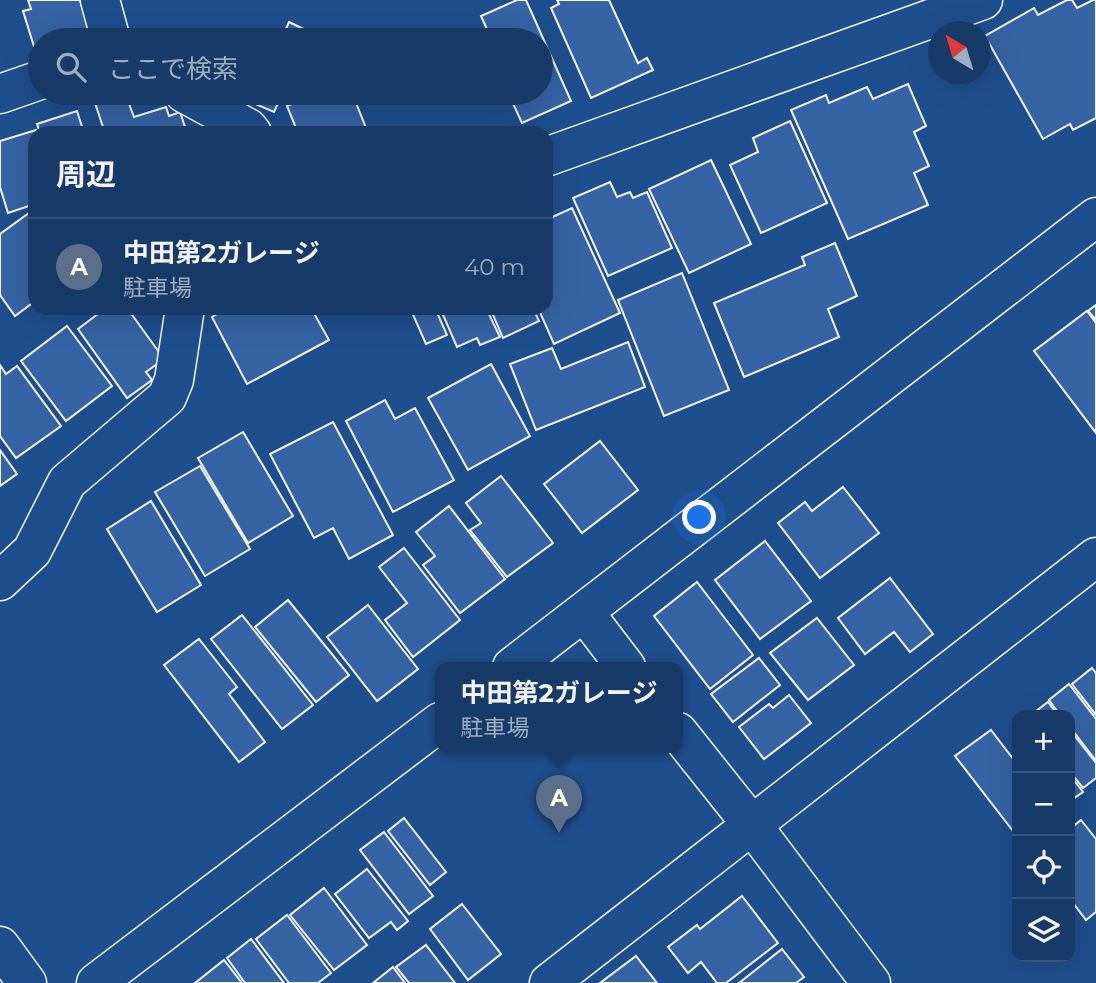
<!DOCTYPE html>
<html lang="ja">
<head>
<meta charset="utf-8">
<style>
  :root { --surface:#173a69; --page:#20416f; --text:#f1f3f6; --muted:#9eadc0; --line:#36547d; --accent:#ffb74d }
  body { margin:0; font-family:Montserrat,"Noto Sans JP",sans-serif; background:var(--page); color:var(--text) }
  .controls { position:absolute; right:21px; bottom:21px; display:grid; overflow:hidden; border-radius:14px; box-shadow:0 7px 28px #0002 }
  .controls button { width:63px; height:63px; display:grid; place-items:center; padding:0; border:0; border-bottom:2px solid var(--line); background:var(--surface); color:var(--text); font:35px sans-serif }
  .compass { position:absolute; left:928px; top:21px; width:63px; height:63px; border-radius:50%; background:var(--surface); box-shadow:0 7px 28px #0002; rotate:322deg }
  .you { position:absolute; left:700px; top:518px; width:24px; height:24px; margin:-18px; border:5px solid #fff; border-radius:50%; background:#1a73e8; box-shadow:0 0 0 10px #1a73e833 }
  .badge { display:grid; place-items:center; width:46px; height:46px; border-radius:50%; background:var(--accent); color:#fff; font-size:23px; font-weight:700 }
  .pin { position:absolute; translate:-50% -58px; filter:drop-shadow(0 2px 4px #0008) }
  .pin::after { content:''; position:absolute; top:37px; width:24px; height:21px; background:inherit; clip-path:polygon(0 0,100% 0,50% 100%) }
  .popup { position:absolute; left:435px; top:662px; width:248px; height:91px; box-sizing:border-box; display:grid; place-content:center; border-radius:14px; background:var(--surface); filter:drop-shadow(0 2px 5px #0005); font-size:23px; white-space:nowrap; color:var(--muted) }
  .popup b { font-size:26px; color:var(--text) }
  .popup::after { content:''; position:absolute; left:50%; top:100%; margin-left:-14px; border:14px solid transparent; border-top-color:var(--surface) }
  .list { margin:0; padding:0; list-style:none }
  h2 { display:flex; justify-content:space-between; align-items:center; height:91px; margin:0; padding:0 28px; font-size:30px }
  h2 small { font-size:23px; font-weight:400; color:var(--muted) }
  .list li { display:grid; grid-template-columns:46px 1fr auto; gap:21px; align-items:center; box-sizing:border-box; height:98px; padding:0 28px; border-top:2px solid var(--line) }
  .list b { display:block; font-size:26px; white-space:nowrap }
  .list p { margin:0; font-size:23px; white-space:nowrap; color:var(--muted) }
  .list em { font-size:23px; font-style:normal; color:var(--muted) }
  .icon { flex:none; width:38px; height:38px; fill:none; stroke:currentColor; stroke-width:2; stroke-linecap:round; stroke-linejoin:round }
  .map { position:relative; flex:none; width:1096px; height:983px; overflow:hidden }
  .search { position:absolute; background:var(--surface); box-shadow:0 7px 28px #0002; left:28px; top:28px; width:525px; height:77px; display:flex; align-items:center; gap:18px; box-sizing:border-box; padding:0 24px; border-radius:38px; color:var(--muted); font-size:26px }
  .panel { position:absolute; background:var(--surface); box-shadow:0 7px 28px #0002; left:28px; top:126px; width:525px; height:189px; border-radius:21px }
  .map>svg:first-child { display:block }
  .building { fill:#3563a3; stroke:#f2f6ff; stroke-width:2 }
  .lines { fill:none; stroke-linecap:round; stroke-linejoin:round }
  .minor-casing { stroke:#f2f6ff; stroke-width:41 }
  .minor { stroke:#1f4e8c; stroke-width:38 }
</style>
</head>
<body>
<div class="map">
<svg width="1096" height="983" viewBox="0 0 1096 983">
  <rect width="100%" height="100%" fill="#1f4e8c"/>
  <g class="building">
    <polygon points="28,0 80,0 91,36 78,40 40,40 40,52 36,53 23,11 31,9"/>
    <polygon points="517,0 526,0 571,101 522,123 508,93 541,93 541,40 484,40 491,38 481,16"/>
    <polygon points="557,0 609,0 638,63 647,58 653,70 591,98 551,8 559,4"/>
    <polygon points="1067,0 1072,0 1077,8 1093,0 1096,0 1096,118 1073,130 1070,124 1043,139 985,36 1034,8 1038,15"/>
    <polygon points="289,22 310,32 306,40 281,40"/>
    <polygon points="908,84 926,126 914,132 929,166 914,173 928,205 848,239 791,110 826,95 829,103 867,87 873,99"/>
    <polygon points="125,93 134,117 166,107 169,116 180,112 187,133 105,133 95,103"/>
    <polygon points="257,93 283,93 274,112 253,103"/>
    <polygon points="318,93 352,93 368,133 298,133 287,106"/>
    <polygon points="77,111 84,133 40,133 37,124"/>
    <polygon points="790,121 827,203 761,233 730,165 758,152 753,138"/>
    <polygon points="36,130 37,133 35,133 35,204 8,213 0,187 0,141"/>
    <polygon points="711,160 751,244 689,273 649,189"/>
    <polygon points="610,182 617,197 630,192 633,198 647,192 672,248 608,276 573,198"/>
    <polygon points="572,208 620,313 554,344 538,308 546,308 546,220"/>
    <polygon points="29,213 35,222 35,301 15,316 0,295 0,234"/>
    <polygon points="835,243 857,296 828,309 839,337 744,377 714,303 805,265 802,257"/>
    <polygon points="682,273 729,390 664,416 618,300"/>
    <polygon points="1096,305 1096,320 1088,311"/>
    <polygon points="106,308 127,308 164,359 146,372 152,380 127,398 78,329"/>
    <polygon points="227,308 311,308 329,340 247,384 212,317"/>
    <polygon points="410,308 435,308 447,335 426,344"/>
    <polygon points="440,308 486,308 500,337 480,345 477,338 457,347"/>
    <polygon points="490,308 533,308 539,321 503,338"/>
    <polygon points="1087,311 1096,323 1096,433 1034,351"/>
    <polygon points="67,326 112,386 66,421 21,361"/>
    <polygon points="628,342 645,387 536,430 510,364 552,348 561,369"/>
    <polygon points="491,364 530,436 468,470 428,398"/>
    <polygon points="0,365 6,374 17,366 61,426 16,458 0,436"/>
    <polygon points="385,400 395,419 415,408 454,480 393,512 346,421"/>
    <polygon points="333,422 393,535 349,559 333,528 314,538 270,454"/>
    <polygon points="243,432 293,516 248,543 198,458"/>
    <polygon points="600,441 638,490 582,533 544,484"/>
    <polygon points="0,450 17,474 0,486"/>
    <polygon points="200,466 250,549 205,576 155,492"/>
    <polygon points="501,476 553,543 507,577 470,530 481,523 466,503"/>
    <polygon points="843,487 879,533 820,578 778,523 805,502 812,511"/>
    <polygon points="151,501 201,585 157,612 107,529"/>
    <polygon points="449,506 505,579 460,613 423,565 435,556 416,532"/>
    <polygon points="765,541 811,601 760,639 715,580"/>
    <polygon points="404,548 460,620 413,657 385,620 407,603 379,567"/>
    <polygon points="890,578 933,634 910,652 894,632 865,654 838,618"/>
    <polygon points="697,582 753,655 710,689 654,616"/>
    <polygon points="288,600 349,675 316,702 255,627"/>
    <polygon points="368,605 418,669 377,701 327,637"/>
    <polygon points="242,615 313,705 282,729 211,639"/>
    <polygon points="817,618 854,665 808,700 770,653"/>
    <polygon points="199,639 237,687 229,694 265,742 239,762 164,665"/>
    <polygon points="759,658 780,685 733,722 711,694"/>
    <polygon points="1092,668 1096,673 1096,715 1072,684"/>
    <polygon points="1069,684 1096,719 1096,761 1070,727 1070,715 1060,715 1049,700"/>
    <polygon points="789,695 811,723 764,759 739,727 769,704 773,708"/>
    <polygon points="1048,702 1058,715 1031,715"/>
    <polygon points="991,730 1017,764 1017,833 1016,835 955,756"/>
    <polygon points="1070,730 1096,763 1096,778 1083,788 1070,772"/>
    <polygon points="1070,775 1083,792 1070,801"/>
    <polygon points="404,818 446,872 430,885 388,831"/>
    <polygon points="1081,820 1096,839 1096,912 1086,920 1070,899 1070,829"/>
    <polygon points="384,832 433,896 409,914 360,850"/>
    <polygon points="367,869 408,921 397,930 391,922 369,938 335,894"/>
    <polygon points="324,888 367,945 334,970 290,915"/>
    <polygon points="742,896 778,943 726,983 717,983 701,962 688,973 668,947 697,925 700,929"/>
    <polygon points="462,904 501,954 468,980 430,929"/>
    <polygon points="287,915 331,973 318,983 289,983 256,939"/>
    <polygon points="251,939 284,983 245,983 227,958"/>
    <polygon points="426,945 455,983 409,983 396,967"/>
    <polygon points="782,949 804,977 796,983 739,983"/>
    <polygon points="636,956 657,983 600,983"/>
    <polygon points="224,960 242,983 195,983"/>
    <polygon points="393,967 405,983 373,983"/>
  </g>
  <g class="lines">
    <g class="minor-casing">
      <g id="minor">
        <polyline points="100,0 111,40"/>
        <polyline points="184,93 248,128 252,133"/>
        <polyline points="0,94 40,80"/>
        <polyline points="546,157 983,0"/>
        <polyline points="0,581 32,551 67,482 167,397 174,380 185,308"/>
        <polyline points="584,612 626,667"/>
        <polyline points="512,667 1096,217"/>
        <polyline points="678,732 752,825 871,983"/>
        <polyline points="0,946 27,983"/>
        <polyline points="96,983 440,722"/>
        <polyline points="549,983 1096,557"/>
      </g>
    </g>
    <use href="#minor" class="minor"/>
  </g>
</svg>
<div class="controls">
<button>+</button>
<button>−</button>
<button><svg class="icon" aria-label="locate" viewBox="0 0 24 24"><circle cx="12" cy="12" r="6"/><path d="M12 2v4M12 18v4M2 12h4M18 12h4"/></svg></button>
<button><svg class="icon" aria-label="layers" viewBox="0 0 24 24"><path d="M12 4l9 5-9 5-9-5zM3 14l9 5 9-5"/></svg></button>
</div>
<svg class="compass" viewBox="-18 -18 36 36"><path d="M0-13l5 13h-10z" fill="#e53935"/><path d="M0 13l5-13h-10z" fill="#9eadc0"/></svg>
<div class="you"></div>
<div class="pin badge" style="left:559px;top:833px;background:#5c6f8a">A</div>
<div class="popup"><b>中田第2ガレージ</b>駐車場</div>
<div class="search"><svg class="icon" aria-label="search" viewBox="0 0 24 24"><circle cx="10" cy="10" r="6"/><path d="M15 15l6 6"/></svg>ここで検索</div>
<section class="panel">
<h2>周辺<small></small></h2>
<ul class="list">
<li><span class="badge" style="background:#5c6f8a">A</span><div><b>中田第2ガレージ</b><p>駐車場</p></div><em>40 m</em></li>
</ul>
</section>
</div>
</body>
</html>
